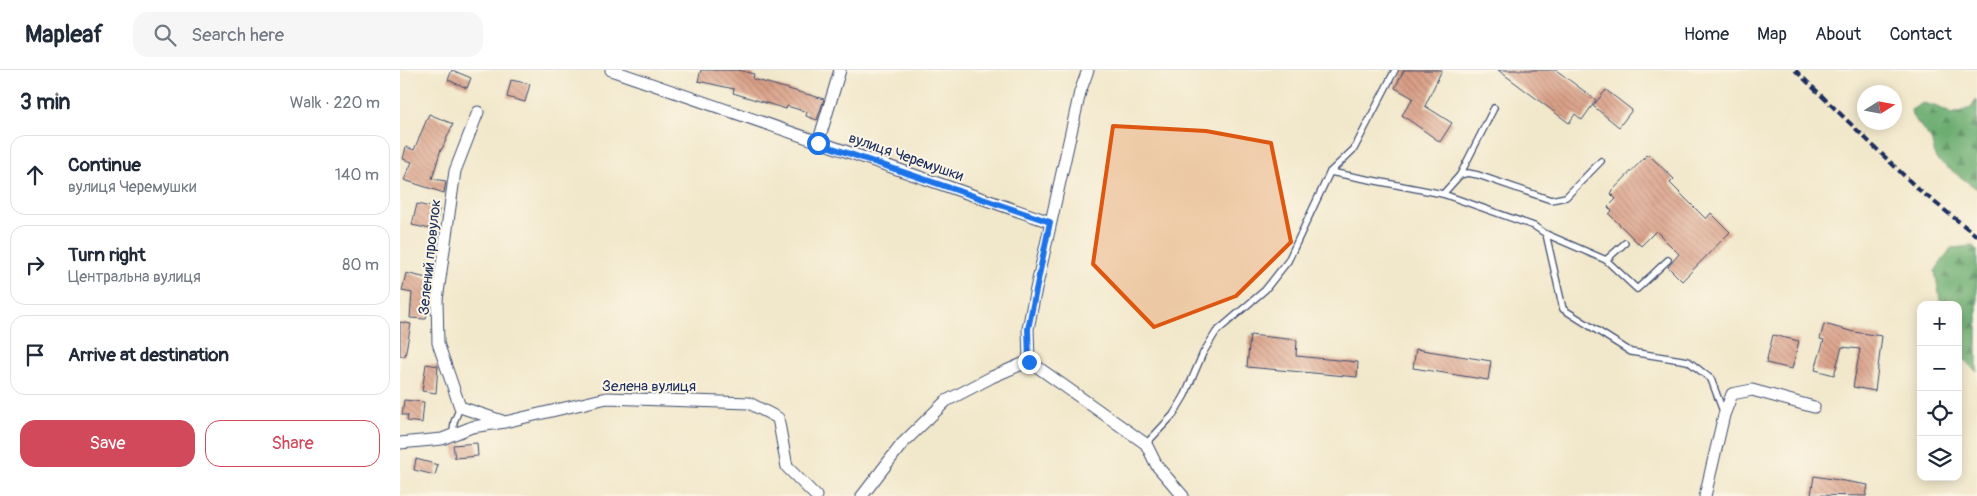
<!DOCTYPE html>
<html lang="en">
<head>
<meta charset="utf-8">
<style>
  :root { --surface:#fff; --page:#f6f6f7; --text:#1f2937; --muted:#747a83; --line:#e0e1e3; --accent:#d1495b }
  body { margin:0; font-family:Pangolin,sans-serif; background:var(--page); color:var(--text) }
  .controls { position:absolute; right:15px; bottom:15px; display:grid; overflow:hidden; border-radius:10px; box-shadow:0 2px 12px #0003 }
  .controls button { width:45px; height:45px; display:grid; place-items:center; padding:0; border:0; border-bottom:1px solid var(--line); background:var(--surface); color:var(--text); font:25px sans-serif }
  .compass { position:absolute; left:1457px; top:15px; width:45px; height:45px; border-radius:50%; background:var(--surface); box-shadow:0 2px 12px #0003; rotate:79deg }
  .stop { position:absolute; width:15px; height:15px; margin:-11px; border:4px solid #1a73e8; border-radius:50%; background:#fff }
  .stop.end { background:#1a73e8; border-color:#fff; box-shadow:0 1px 5px #0008 }
  .list { margin:0; padding:0; list-style:none }
  h2 { display:flex; justify-content:space-between; align-items:center; height:65px; margin:0; padding:0 20px; font-size:21px }
  h2 small { font-size:16px; font-weight:400; color:var(--muted) }
  .list li { display:grid; grid-template-columns:32px 1fr auto; gap:15px; align-items:center; box-sizing:border-box; height:80px; margin:0 10px 10px; padding:0 10px; border:1px solid var(--line); border-radius:15px }
  .list b { display:block; font-size:19px; white-space:nowrap }
  .list p { margin:0; font-size:16px; white-space:nowrap; color:var(--muted) }
  .list em { font-size:16px; font-style:normal; color:var(--muted) }
  .actions { display:flex; gap:10px; padding:15px 20px }
  .actions a { flex:1; padding:11px 0; border:1px solid var(--accent); border-radius:15px; text-align:center; font-size:18px; color:var(--accent) }
  .actions .main { background:var(--accent); color:#fff }
  .icon { flex:none; width:28px; height:28px; fill:none; stroke:currentColor; stroke-width:2; stroke-linecap:round; stroke-linejoin:round }
  .map { position:relative; flex:none; width:1577px; height:426px; overflow:hidden }
  header { display:flex; align-items:center; gap:30px; box-sizing:border-box; height:70px; padding:0 25px; background:var(--surface); border-bottom:1px solid var(--line) }
  header strong { font-size:24px }
  nav { display:flex; gap:28px; margin-inline-start:auto; font-size:18px }
  .search { width:350px; height:45px; background:var(--page); display:flex; align-items:center; gap:12px; box-sizing:border-box; padding:0 18px; border-radius:15px; color:var(--muted); font-size:19px }
  main { display:flex }
  aside { flex:1; background:var(--surface) }
  .map>svg:first-child { display:block }
  .forest { fill:url(#forest-firs); stroke:#446e68 }
  .building { fill:url(#building-back-hatch) }
  .lines { fill:none; stroke-linecap:round; stroke-linejoin:round }
  .lane-casing { stroke:#3b4b6e; stroke-width:8 }
  .street-casing { stroke:#3b4b6e; stroke-width:13 }
  .lane { stroke:#fff; stroke-width:5.5 }
  .street { stroke:#fff; stroke-width:11 }
  .rail { stroke:#1b2f5e; stroke-width:4; stroke-dasharray:8 4; stroke-linecap:butt }
  .route { stroke:#1a73e8; stroke-width:6 }
  .marked { fill:#de5710; fill-opacity:0.2; stroke:#de5710; stroke-width:4; stroke-linejoin:round }
  .labels { text-anchor:middle; dominant-baseline:central; stroke-width:4; stroke-linejoin:round; paint-order:stroke }
  .street-label { font-size:15px; fill:#1b2f5e; stroke:#fcf5e5 }
</style>
</head>
<body>
<header>
<strong>Mapleaf</strong>
<div class="search"><svg class="icon" aria-label="search" viewBox="0 0 24 24"><circle cx="10" cy="10" r="6"/><path d="M15 15l6 6"/></svg>Search here</div>
<nav><a>Home</a><a>Map</a><a>About</a><a>Contact</a></nav>
</header>
<main>
<aside>
<h2>3 min<small>Walk · 220 m</small></h2>
<ul class="list">
<li><svg class="icon" aria-label="ahead" viewBox="0 0 24 24"><path d="M12 20V5M6 11l6-6 6 6"/></svg><div><b>Continue</b><p>вулиця Черемушки</p></div><em>140 m</em></li>
<li><svg class="icon" aria-label="right" viewBox="0 0 24 24"><path d="M7 20v-9h11M14 6l5 5-5 5"/></svg><div><b>Turn right</b><p>Центральна вулиця</p></div><em>80 m</em></li>
<li><svg class="icon" aria-label="arrive" viewBox="0 0 24 24"><path d="M6 21V4h12l-3 4 3 4H6"/></svg><div><b>Arrive at destination</b></div></li>
</ul>
<div class="actions"><a class="main">Save</a><a>Share</a></div>
</aside>
<div class="map">
<svg width="1577" height="426" viewBox="0 0 1577 426">
  <defs>
    <pattern id="forest-firs" width="22" height="20" patternUnits="userSpaceOnUse" patternTransform="scale(1.25)"><rect width="22" height="20" fill="#6cad71"/><path d="M5 1l3.5 6h-7zM16 11l3.5 6h-7z" fill="#588d60"/></pattern>
    <pattern id="building-back-hatch" width="6" height="6" patternUnits="userSpaceOnUse" patternTransform="scale(1.25)"><rect width="6" height="6" fill="#da9f86"/><path d="M-1 5l2 2M0 0l6 6M5-1l2 2" fill="none" stroke="#b08271"/></pattern>
  </defs>
  <rect width="100%" height="100%" fill="#fcf5e5"/>
  <filter id="ink" filterUnits="userSpaceOnUse"><feTurbulence type="fractalNoise" baseFrequency=".02" numOctaves="2"/><feDisplacementMap in="SourceGraphic" scale="10" xChannelSelector="R" yChannelSelector="G"/><feConvolveMatrix kernelMatrix="1 2 1 2 8 2 1 2 1" color-interpolation-filters="sRGB"/></filter>
  <filter id="wash" filterUnits="userSpaceOnUse"><feTurbulence type="fractalNoise" baseFrequency=".0096" numOctaves="4" result="noise"/><feDisplacementMap in="SourceGraphic" scale="20" xChannelSelector="R" yChannelSelector="G"/><feGaussianBlur stdDeviation="1.12" result="paint"/><feColorMatrix in="noise" values="0 0 0 0 0 0 0 0 0 0 0 0 0 0 0 0 0 1.4 0 .05"/><feComposite in="paint" operator="in"/></filter>
  <g filter="url(#wash)">
    <rect width="100%" height="100%" fill="#f1e7ca"/>
    <g class="forest">
      <polygon points="1577,29 1577,119 1536,89 1531,69 1512,46 1511,40 1523,33 1538,37 1552,44 1571,38"/>
      <polygon points="1573,176 1577,180 1577,302 1558,284 1558,235 1541,235 1535,201 1551,178"/>
    </g>
    <g id="blocks">
      <g class="building">
        <polygon points="52,0 71,8 67,18 48,10"/>
        <polygon points="301,0 338,0 354,4 353,9 424,29 417,50 406,46 407,42 387,36 386,39 333,23 334,19 298,11"/>
        <polygon points="1004,0 1042,0 1025,36 1052,53 1040,72 1002,45 1013,28 995,18"/>
        <polygon points="1098,0 1156,0 1196,30 1182,50 1175,44 1169,53"/>
        <polygon points="111,10 130,14 125,32 107,27"/>
        <polygon points="1206,20 1232,40 1219,57 1193,36"/>
        <polygon points="29,44 53,54 42,79 41,79 32,109 46,111 44,123 4,110 12,92 3,89 6,77 14,80"/>
        <polygon points="1248,84 1274,109 1270,113 1306,149 1311,143 1330,162 1282,211 1268,197 1279,184 1256,161 1241,176 1209,144 1212,141 1208,137 1216,129 1210,123"/>
        <polygon points="17,134 39,139 35,160 12,155"/>
        <polygon points="6,203 31,209 26,249 10,248 12,223 2,221"/>
        <polygon points="0,252 11,254 5,286 0,286"/>
        <polygon points="1424,254 1454,262 1482,266 1475,321 1453,317 1460,279 1442,277 1434,305 1415,300 1424,270 1420,269"/>
        <polygon points="850,265 897,270 896,286 958,292 957,307 847,297"/>
        <polygon points="1373,265 1399,271 1392,299 1366,293"/>
        <polygon points="1016,279 1091,291 1088,310 1013,298"/>
        <polygon points="26,294 38,296 36,323 22,321"/>
        <polygon points="4,330 24,332 22,353 7,351 8,345 2,345"/>
        <polygon points="77,373 78,386 55,388 53,375"/>
        <polygon points="16,389 38,395 35,405 14,400"/>
        <polygon points="1414,406 1468,415 1466,426 1411,425"/>
      </g>
    </g>
  </g>
  <g filter="url(#ink)">
    <use href="#blocks" fill-opacity="0" stroke="#3b4b6e" stroke-width="1"/>
    <g class="lines">
      <g class="lane-casing">
        <g id="lane">
          <polyline points="930,102 1043,124 1134,156 1146,164 1163,239 1231,282 1288,291 1311,309 1324,344"/>
          <polyline points="1060,105 1068,103 1078,105 1151,130 1166,127 1201,91"/>
          <polyline points="1043,124 1060,105 1094,38"/>
          <polyline points="1146,164 1206,190 1225,173"/>
          <polyline points="1206,190 1237,219 1268,190"/>
          <polyline points="53,363 54,352 60,337"/>
          <polyline points="746,374 773,345 785,325 803,283 816,262 865,220 888,191 930,102 954,79 995,0"/>
        </g>
      </g>
      <g class="street-casing">
        <g id="street">
          <polyline points="211,0 650,152"/>
          <polyline points="78,42 55,101 37,230 38,273 60,337 102,351"/>
          <polyline points="418,73 440,0"/>
          <polyline points="629,291 628,259 634,228 680,22 688,0"/>
          <polyline points="629,291 746,374 757,396 783,426"/>
          <polyline points="0,373 42,369 72,357 105,352 207,328 349,333 378,348 387,397 416,426"/>
          <polyline points="462,426 502,374 546,331 592,307 629,291"/>
          <polyline points="1305,426 1324,345 1332,324 1352,320 1414,337"/>
        </g>
      </g>
      <use href="#lane" class="lane"/>
      <use href="#street" class="street"/>
      <polyline class="rail" points="1395,0 1518,119 1577,166"/>
    </g>
  </g>
  <g class="lines" filter="url(#ink)">
    <polyline class="route" points="418,73 650,152 628,259 629,292"/>
  </g>
  <path class="marked" d="M 713,56 L 806,61 L 871,73 L 891,172 L 836,226 L 754,257 L 693,194 Z"/>
  <g class="labels">
    <g class="street-label">
      <text transform="translate(506 87) rotate(19)">вулиця Черемушки</text>
      <text transform="translate(30 187) rotate(-84)">Зелений провулок</text>
      <text x="249" y="316">Зелена вулиця</text>
    </g>
  </g>
</svg>
<div class="controls">
<button>+</button>
<button>−</button>
<button><svg class="icon" aria-label="locate" viewBox="0 0 24 24"><circle cx="12" cy="12" r="6"/><path d="M12 2v4M12 18v4M2 12h4M18 12h4"/></svg></button>
<button><svg class="icon" aria-label="layers" viewBox="0 0 24 24"><path d="M12 4l9 5-9 5-9-5zM3 14l9 5 9-5"/></svg></button>
</div>
<svg class="compass" viewBox="-18 -18 36 36"><path d="M0-13l5 13h-10z" fill="#e53935"/><path d="M0 13l5-13h-10z" fill="#747a83"/></svg>
<div class="stop" style="left:418px;top:73px"></div>
<div class="stop end" style="left:629px;top:292px"></div>
</div>
</main>
</body>
</html>
